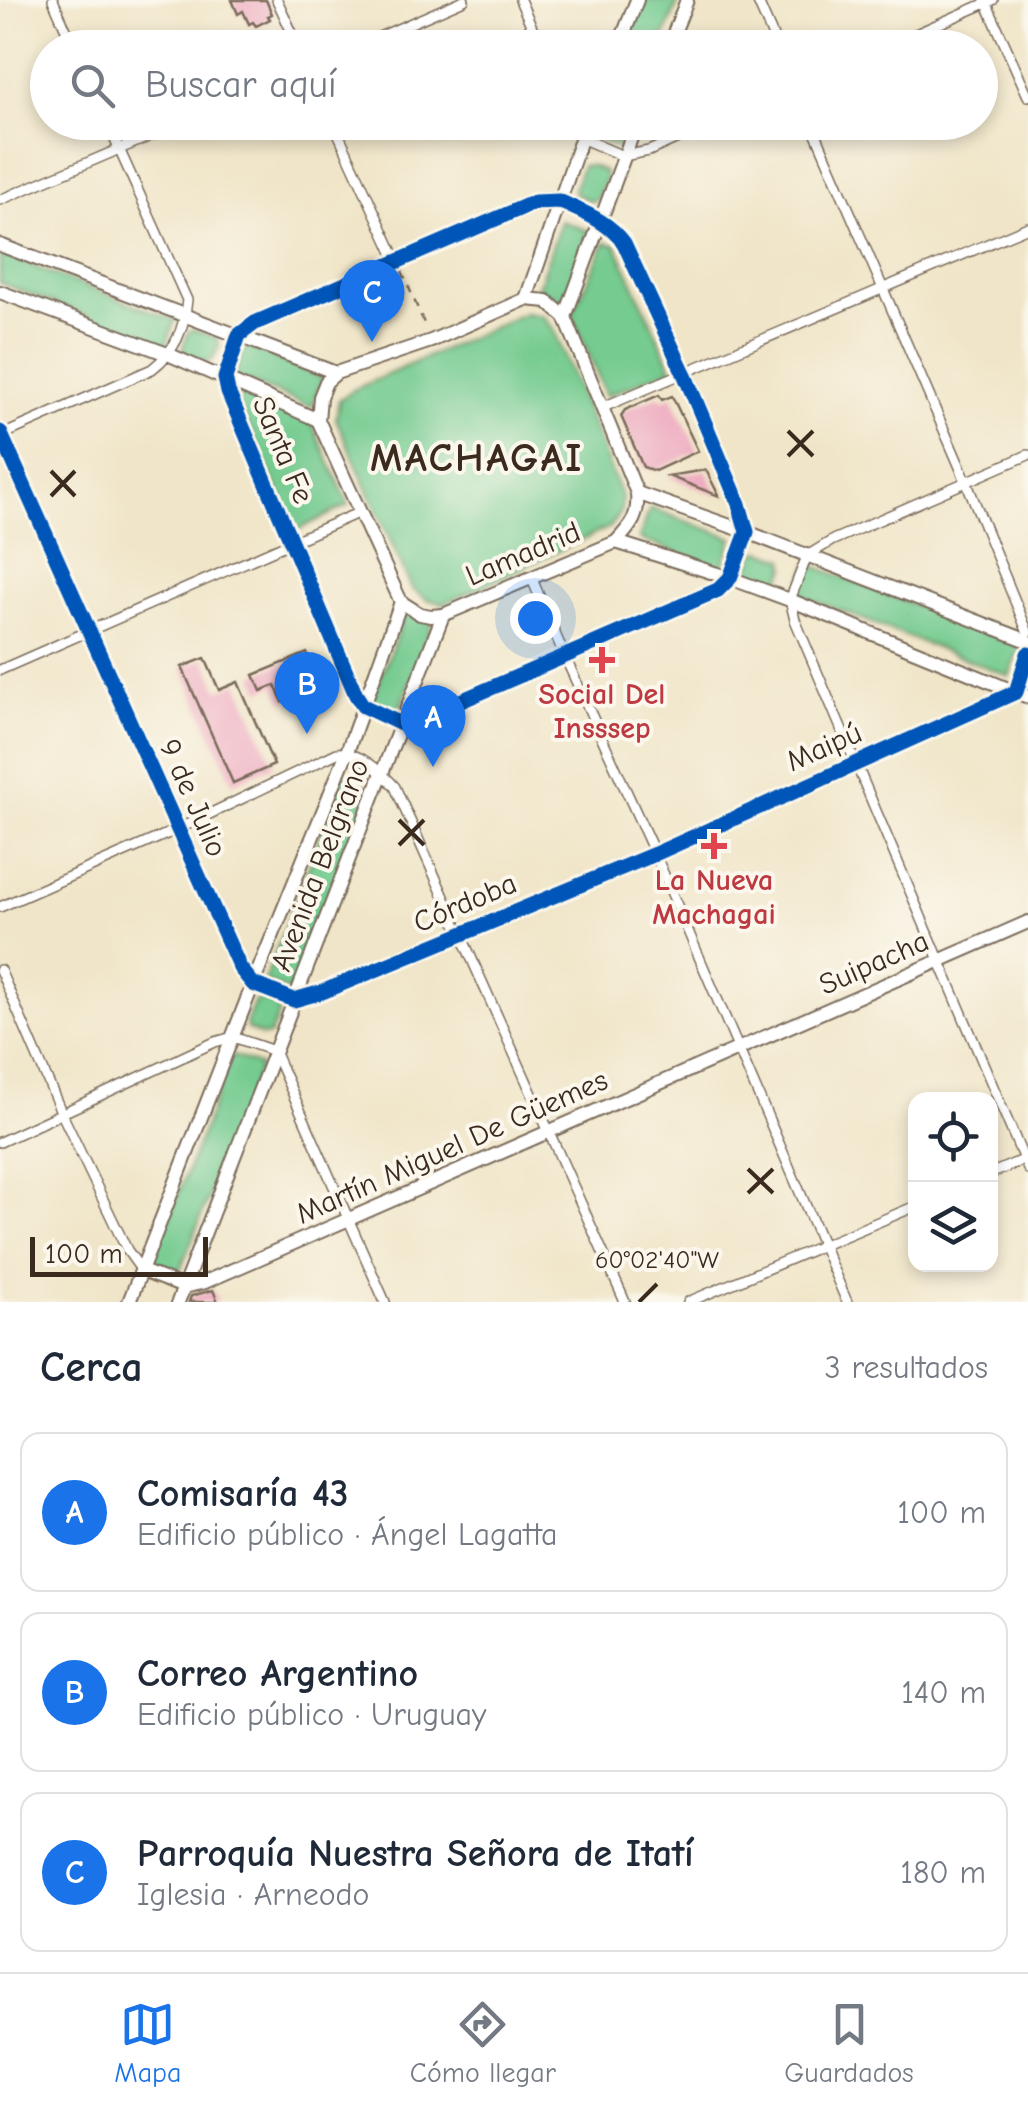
<!DOCTYPE html>
<html lang="es">
<head>
<meta charset="utf-8">
<style>
  :root { --surface:#fff; --page:#f2f2f3; --text:#1f2937; --muted:#747a83; --line:#e0e1e3; --accent:#1a73e8 }
  body { margin:0; font-family:"Comic Neue",sans-serif; background:var(--page); color:var(--text) }
  .controls { position:absolute; right:30px; bottom:30px; display:grid; overflow:hidden; border-radius:20px; box-shadow:0 5px 15px #0003 }
  .controls button { width:90px; height:90px; display:grid; place-items:center; padding:0; border:0; border-bottom:2px solid var(--line); background:var(--surface); color:var(--text); font:50px sans-serif }
  .scale { position:absolute; left:30px; bottom:25px; width:178px; box-sizing:border-box; padding-left:10px; border:5px solid #3b2a1e; border-top:0; font-size:28px; line-height:35px; white-space:nowrap; color:#3b2a1e; -webkit-text-stroke:8px #fbf7ec; paint-order:stroke }
  .you { position:absolute; left:535px; top:618px; width:35px; height:35px; margin:-25px; border:8px solid #fff; border-radius:50%; background:#1a73e8; box-shadow:0 0 0 15px #1a73e833 }
  .badge { display:grid; place-items:center; width:65px; height:65px; border-radius:50%; background:var(--accent); color:#fff; font-size:32px; font-weight:700 }
  .pin { position:absolute; translate:-50% -82px; filter:drop-shadow(0 2px 5px #0008) }
  .pin::after { content:''; position:absolute; top:52px; width:35px; height:30px; background:inherit; clip-path:polygon(0 0,100% 0,50% 100%) }
  .list { margin:0; padding:0; list-style:none }
  h2 { display:flex; justify-content:space-between; align-items:center; height:130px; margin:0; padding:0 40px; font-size:42px }
  h2 small { font-size:32px; font-weight:400; color:var(--muted) }
  .list li { display:grid; grid-template-columns:65px 1fr auto; gap:30px; align-items:center; box-sizing:border-box; height:160px; margin:0 20px 20px; padding:0 20px; border:2px solid var(--line); border-radius:20px }
  .list b { display:block; font-size:38px; white-space:nowrap }
  .list p { margin:0; font-size:32px; white-space:nowrap; color:var(--muted) }
  .list em { font-size:32px; font-style:normal; color:var(--muted) }
  .icon { flex:none; width:55px; height:55px; fill:none; stroke:currentColor; stroke-width:2; stroke-linecap:round; stroke-linejoin:round }
  .map { position:relative; flex:none; width:1028px; height:1302px; overflow:hidden }
  .search { position:absolute; background:var(--surface); box-shadow:0 5px 15px #0003; left:30px; right:30px; top:30px; height:110px; display:flex; align-items:center; gap:25px; box-sizing:border-box; padding:0 35px; border-radius:55px; color:var(--muted); font-size:38px }
  .sheet { height:670px; background:var(--surface) }
  nav { display:flex; justify-content:space-around; align-items:center; box-sizing:border-box; height:140px; border-top:2px solid var(--line); background:var(--surface); font-size:28px; color:var(--muted) }
  nav a { display:grid; justify-items:center; gap:5px }
  nav .on { color:var(--accent) }
  .map>svg:first-child { display:block }
  .green { fill:#74cb90; stroke:#587a57; stroke-width:2.5 }
  .building { fill:#eda7be }
  .lines { fill:none; stroke-linecap:round; stroke-linejoin:round }
  .street-casing { stroke:#7a6b5a; stroke-width:12 }
  .secondary-casing { stroke:#7a6b5a; stroke-width:16 }
  .path { stroke:#7a6b5a; stroke-width:2.5; stroke-dasharray:8 8; stroke-linecap:butt }
  .street { stroke:#fff; stroke-width:9 }
  .secondary { stroke:#fff; stroke-width:12 }
  .cycleway-casing { stroke:#fbf7ec; stroke-width:21 }
  .cycleway { stroke:#0057b8; stroke-width:15 }
  .ticks { fill:none; stroke:#3b2a1e; stroke-width:4 }
  .health-dot { fill:#e0444e; stroke:#fbf7ec; stroke-width:4 }
  .labels { text-anchor:middle; dominant-baseline:central; stroke-width:8; stroke-linejoin:round; paint-order:stroke }
  .street-label { font-size:30px; fill:#3b2a1e; stroke:#fbf7ec }
  .health-label { font-size:30px; font-weight:bold; fill:#be3a42; stroke:#fbf7ec }
  .district-label { font-size:40px; font-weight:bold; letter-spacing:2.5px; fill:#3b2a1e; stroke:#fbf7ec }
  .ticks-label { font-size:25px; text-anchor:middle; fill:#3b2a1e; stroke:#fbf7ec; stroke-width:8; stroke-linejoin:round; paint-order:stroke }
</style>
</head>
<body>
<div class="map">
<svg width="1028" height="1302" viewBox="0 0 1028 1302">
  <rect width="100%" height="100%" fill="#fbf7ec"/>
  <filter id="ink" filterUnits="userSpaceOnUse"><feTurbulence type="fractalNoise" baseFrequency=".01" numOctaves="2"/><feDisplacementMap in="SourceGraphic" scale="20" xChannelSelector="R" yChannelSelector="G"/><feConvolveMatrix kernelMatrix="1 2 1 2 8 2 1 2 1" color-interpolation-filters="sRGB"/></filter>
  <filter id="wash" filterUnits="userSpaceOnUse"><feTurbulence type="fractalNoise" baseFrequency=".0048" numOctaves="4" result="noise"/><feDisplacementMap in="SourceGraphic" scale="40" xChannelSelector="R" yChannelSelector="G"/><feGaussianBlur stdDeviation="2.25" result="paint"/><feColorMatrix in="noise" values="0 0 0 0 0 0 0 0 0 0 0 0 0 0 0 0 0 1.4 0 .05"/><feComposite in="paint" operator="in"/></filter>
  <g filter="url(#wash)">
    <rect width="100%" height="100%" fill="#f0e5c8"/>
    <g class="green">
      <polygon points="645,0 679,0 660,47 626,47"/>
      <polygon points="596,123 630,123 620,148 590,136"/>
      <polygon points="589,165 604,171 606,178 597,200 590,201 575,194 574,188 582,166"/>
      <polygon points="561,221 589,231 564,300 537,290"/>
      <polygon points="605,243 616,245 672,368 606,396 572,315"/>
      <polygon points="0,254 175,320 166,346 0,283"/>
      <polygon points="525,313 543,316 554,330 622,498 621,511 610,527 444,604 426,599 412,589 336,419 339,400 353,390"/>
      <polygon points="195,330 217,338 219,346 212,360 205,362 184,353 183,346 189,331"/>
      <polygon points="245,346 323,378 311,407 234,376"/>
      <polygon points="243,394 312,424 349,505 297,530 237,402"/>
      <polygon points="650,508 733,538 722,569 639,539"/>
      <polygon points="762,551 785,559 786,567 780,581 773,584 751,575 750,567 756,552"/>
      <polygon points="809,564 1020,646 1009,676 797,594"/>
      <polygon points="405,613 432,624 398,713 371,703"/>
      <polygon points="344,776 371,787 291,992 264,981"/>
      <polygon points="262,1000 276,1006 279,1013 270,1035 262,1036 247,1029 246,1023 255,1001"/>
      <polygon points="232,1055 260,1066 180,1271 152,1261"/>
    </g>
    <g id="blocks">
      <g class="building">
        <polygon points="232,0 266,0 272,14 268,16 270,19 256,26 253,22 249,24 243,11 238,14"/>
        <polygon points="659,395 662,400 672,396 698,451 655,471 643,467 621,416 625,410"/>
        <polygon points="706,470 719,496 668,476"/>
        <polygon points="307,653 321,685 283,702 275,685 261,691 254,675"/>
        <polygon points="205,658 219,690 238,682 274,765 233,783 182,667"/>
        <polygon points="213,1290 218,1302 189,1302 191,1296"/>
      </g>
    </g>
  </g>
  <g filter="url(#ink)">
    <use href="#blocks" fill-opacity="0" stroke="#7a6b5a" stroke-width="2.5"/>
    <g class="lines">
      <g class="street-casing">
        <g id="street">
          <polyline points="53,0 74,48"/>
          <polyline points="277,0 299,48"/>
          <polyline points="520,0 541,48"/>
          <polyline points="757,0 778,48"/>
          <polyline points="985,0 1028,96"/>
          <polyline points="354,48 464,0"/>
          <polyline points="884,48 993,0"/>
          <polyline points="333,122 397,261"/>
          <polyline points="574,122 581,138 623,156 649,151 713,122"/>
          <polyline points="811,122 966,481 1028,633"/>
          <polyline points="0,200 183,122"/>
          <path d="M 559,201 C 584,213 607,220 624,243 L 683,371 L 739,504 L 747,532 L 730,578 L 718,590 L 419,719 L 401,724 L 363,706 L 356,695 L 228,392 L 225,378 L 239,335 L 255,323 L 535,202 Z"/>
          <polyline points="601,408 1028,227"/>
          <polyline points="0,432 240,968 253,984 294,1000 322,992 655,854 1016,692 1028,654"/>
          <path d="M 0,436 L 152,369 C 175,351 184,330 187,300 L 107,122"/>
          <polyline points="1028,455 833,540 807,556 790,600 795,620 1028,1169"/>
          <polyline points="532,579 565,657 655,854 847,1302"/>
          <polyline points="0,670 360,512"/>
          <path d="M 0,907 L 176,830 L 337,753 C 359,751 382,772 395,787 L 625,1302"/>
          <polyline points="0,970 62,1114 127,1250 142,1271"/>
          <polyline points="0,1142 215,1042 233,1037 274,1051 385,1302"/>
          <polyline points="990,1174 1025,1159"/>
          <polyline points="688,1302 916,1206"/>
        </g>
      </g>
      <g class="secondary-casing">
        <g id="secondary">
          <polyline points="618,48 637,0"/>
          <polyline points="668,48 687,0"/>
          <polyline points="0,245 336,373"/>
          <polyline points="0,292 170,355 318,420"/>
          <path d="M 526,299 L 547,301 L 565,317 L 637,493 C 639,516 632,525 616,542 L 443,615 L 431,616 L 420,614 L 401,602 L 318,420 L 320,397 L 326,382 L 336,373 L 431,341 Z"/>
          <polyline points="526,299 587,122"/>
          <polyline points="565,317 637,122"/>
          <polyline points="637,493 747,532 1028,641"/>
          <polyline points="616,542 730,578 790,600 1028,697"/>
          <polyline points="142,1271 184,1287 205,1282 1028,922"/>
          <polyline points="129,1302 253,984 347,752 401,602"/>
          <polyline points="178,1302 443,615"/>
        </g>
      </g>
      <polyline class="path" points="402,271 426,328"/>
      <use href="#street" class="street"/>
      <use href="#secondary" class="secondary"/>
      <g class="cycleway-casing">
        <g id="cycleway">
          <path d="M 559,201 C 584,213 607,220 624,243 L 683,371 L 739,504 L 747,532 L 730,578 L 718,590 L 419,719 L 401,724 L 363,706 L 356,695 L 228,392 L 225,378 L 239,335 L 255,323 L 535,202 Z"/>
          <polyline points="0,432 240,968 253,984 294,1000 322,992 655,854 1016,692 1028,654"/>
        </g>
      </g>
      <use href="#cycleway" class="cycleway"/>
    </g>
  </g>
  <path class="ticks" d="M 788,431 L 813,456M 788,456 L 813,431M 51,471 L 75,496M 51,496 L 75,471M 399,820 L 424,845M 399,845 L 424,820M 748,1169 L 773,1193M 748,1193 L 773,1169M 639,1302 L 657,1284"/>
  <g class="health-dot">
    <path d="M597 645h10v10h10v10h-10v10h-10v-10h-10v-10h10z"/>
    <path d="M709 831h10v10h10v10h-10v10h-10v-10h-10v-10h10z"/>
  </g>
  <g class="labels">
    <g class="street-label">
      <text transform="translate(283 450) rotate(67)">Santa Fe</text>
      <text transform="translate(523 554) rotate(-23)">Lamadrid</text>
      <text transform="translate(824 747) rotate(-24)">Maipú</text>
      <text transform="translate(193 798) rotate(66)">9 de Julio</text>
      <text transform="translate(320 865) rotate(-69)">Avenida Belgrano</text>
      <text transform="translate(465 903) rotate(-23)">Córdoba</text>
      <text transform="translate(874 963) rotate(-24)">Suipacha</text>
      <text transform="translate(452 1147) rotate(-24)">Martín Miguel De Güemes</text>
    </g>
    <g class="health-label">
      <text x="602" y="694">Social Del<tspan x="602" dy="34">Insssep</tspan></text>
      <text x="714" y="880">La Nueva<tspan x="714" dy="34">Machagai</tspan></text>
    </g>
    <g class="district-label">
      <text x="477" y="458">MACHAGAI</text>
    </g>
  </g>
  <g class="ticks-label">
    <text x="657" y="1268">60°02'40"W</text>
  </g>
</svg>
<div class="controls">
<button><svg class="icon" aria-label="locate" viewBox="0 0 24 24"><circle cx="12" cy="12" r="6"/><path d="M12 2v4M12 18v4M2 12h4M18 12h4"/></svg></button>
<button><svg class="icon" aria-label="layers" viewBox="0 0 24 24"><path d="M12 4l9 5-9 5-9-5zM3 14l9 5 9-5"/></svg></button>
</div>
<div class="scale">100 m</div>
<div class="you"></div>
<div class="pin badge" style="left:433px;top:767px">A</div>
<div class="pin badge" style="left:307px;top:734px">B</div>
<div class="pin badge" style="left:372px;top:342px">C</div>
<div class="search"><svg class="icon" aria-label="search" viewBox="0 0 24 24"><circle cx="10" cy="10" r="6"/><path d="M15 15l6 6"/></svg>Buscar aquí</div>
</div>
<section class="sheet">
<h2>Cerca<small>3 resultados</small></h2>
<ul class="list">
<li><span class="badge">A</span><div><b>Comisaría 43</b><p>Edificio público · Ángel Lagatta</p></div><em>100 m</em></li>
<li><span class="badge">B</span><div><b>Correo Argentino</b><p>Edificio público · Uruguay</p></div><em>140 m</em></li>
<li><span class="badge">C</span><div><b>Parroquía Nuestra Señora de Itatí</b><p>Iglesia · Arneodo</p></div><em>180 m</em></li>
</ul>
</section>
<nav>
<a class="on"><svg class="icon" aria-label="map" viewBox="0 0 24 24"><path d="M3 6l6-2 6 2 6-2v14l-6 2-6-2-6 2zM9 4v14M15 6v14"/></svg>Mapa</a>
<a><svg class="icon" aria-label="directions" viewBox="0 0 24 24"><path d="M12 3l9 9-9 9-9-9zM9 14v-3h6M13 9l2 2-2 2"/></svg>Cómo llegar</a>
<a><svg class="icon" aria-label="saved" viewBox="0 0 24 24"><path d="M7 4h10v16l-5-4-5 4z"/></svg>Guardados</a>
</nav>
</body>
</html>
